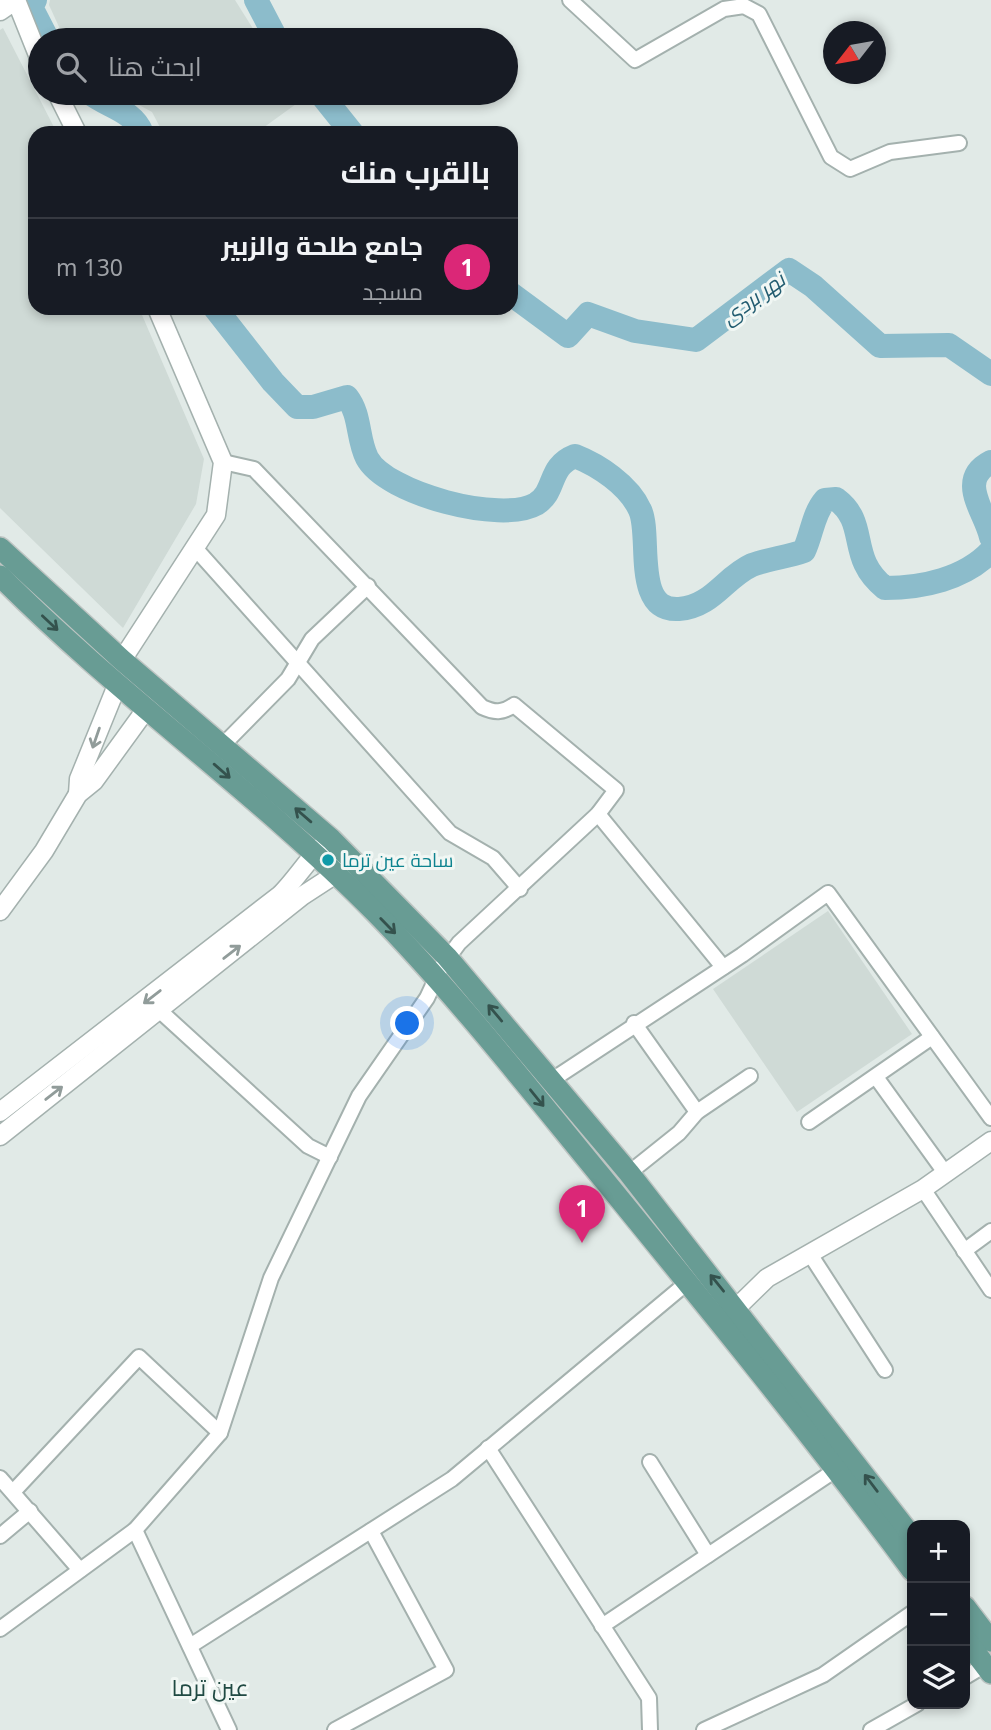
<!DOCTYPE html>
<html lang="ar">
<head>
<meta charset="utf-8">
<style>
  :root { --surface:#171b24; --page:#20242c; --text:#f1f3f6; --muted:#9ea1a6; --line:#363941; --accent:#db2777 }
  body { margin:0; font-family:"Noto Sans",Cairo,sans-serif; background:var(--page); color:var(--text); direction:rtl }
  .controls { position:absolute; right:21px; bottom:21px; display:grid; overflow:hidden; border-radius:14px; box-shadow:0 4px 10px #0003 }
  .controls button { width:63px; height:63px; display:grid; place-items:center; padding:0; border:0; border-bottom:2px solid var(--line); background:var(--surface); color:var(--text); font:35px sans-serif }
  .compass { position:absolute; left:823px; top:21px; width:63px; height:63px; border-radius:50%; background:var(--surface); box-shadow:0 4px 10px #0003; rotate:239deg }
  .you { position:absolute; left:408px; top:1024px; width:24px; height:24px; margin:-18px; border:5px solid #fff; border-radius:50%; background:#1a73e8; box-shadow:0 0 0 10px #1a73e833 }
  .badge { display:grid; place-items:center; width:46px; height:46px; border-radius:50%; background:var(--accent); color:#fff; font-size:23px; font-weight:700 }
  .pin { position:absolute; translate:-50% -58px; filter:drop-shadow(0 2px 4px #0008) }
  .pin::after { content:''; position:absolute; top:37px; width:24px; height:21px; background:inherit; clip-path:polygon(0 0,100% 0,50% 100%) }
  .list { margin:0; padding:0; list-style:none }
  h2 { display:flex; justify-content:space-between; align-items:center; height:91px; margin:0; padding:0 28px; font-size:30px }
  h2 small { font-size:23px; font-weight:400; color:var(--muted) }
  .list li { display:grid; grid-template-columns:46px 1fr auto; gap:21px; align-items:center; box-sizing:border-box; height:98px; padding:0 28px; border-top:2px solid var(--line) }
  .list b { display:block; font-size:26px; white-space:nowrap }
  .list p { margin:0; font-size:23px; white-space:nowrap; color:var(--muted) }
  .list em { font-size:23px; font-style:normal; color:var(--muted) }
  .icon { flex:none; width:38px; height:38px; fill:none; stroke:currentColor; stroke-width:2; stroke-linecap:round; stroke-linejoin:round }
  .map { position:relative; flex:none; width:991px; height:1730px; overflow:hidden; direction:ltr }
  .search { position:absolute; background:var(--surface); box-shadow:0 4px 10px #0003; left:28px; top:28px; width:490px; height:77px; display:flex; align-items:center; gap:18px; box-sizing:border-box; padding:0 24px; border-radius:38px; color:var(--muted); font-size:26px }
  .panel { position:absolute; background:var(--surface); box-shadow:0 4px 10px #0003; left:28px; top:126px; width:490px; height:189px; border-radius:21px; direction:rtl }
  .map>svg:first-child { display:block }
  .built { fill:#cfdad6 }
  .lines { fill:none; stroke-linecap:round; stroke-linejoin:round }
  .river { stroke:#8cbccb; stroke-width:24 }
  .minor-casing { stroke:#a4b1ae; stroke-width:18 }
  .tertiary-casing { stroke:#a4b1ae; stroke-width:21 }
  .primary-casing { stroke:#bdc4c2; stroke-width:24 }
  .minor { stroke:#fff; stroke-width:14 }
  .tertiary { stroke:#fff; stroke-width:18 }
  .primary { stroke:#689c94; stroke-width:21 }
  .oneway { stroke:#34524d }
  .oneway2 { stroke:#919c9a }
  .culture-dot { fill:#0f9aa8; stroke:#f1f7f4; stroke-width:2.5 }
  .labels { text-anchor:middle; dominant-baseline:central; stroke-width:6; stroke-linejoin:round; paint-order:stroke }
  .culture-label { font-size:19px; fill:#0d838f; stroke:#f1f7f4; text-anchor:start }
  .water-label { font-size:21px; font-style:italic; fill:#225c70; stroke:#f1f7f4 }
  .quarter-label { font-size:23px; fill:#204a43; stroke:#f1f7f4 }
</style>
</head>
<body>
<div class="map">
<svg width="991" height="1730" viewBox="0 0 991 1730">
  <rect width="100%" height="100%" fill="#e1eae7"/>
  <g class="built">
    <polygon points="50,0 235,0 260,40 65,40 49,5"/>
    <polygon points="3,28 57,133 35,133 35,308 139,308 204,459 196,504 123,628 0,508 0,30"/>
    <polygon points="117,93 299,93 303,99 256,133 163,133 152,112"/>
    <polygon points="828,911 912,1034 797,1112 713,989"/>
  </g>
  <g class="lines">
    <g class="river">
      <polyline points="35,0 31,7 48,40"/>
      <polyline points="256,0 277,40"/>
      <path d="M 90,93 C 108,107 133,110 142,133"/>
      <polyline points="320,93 352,133"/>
      <polyline points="511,294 568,336 588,314 635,331 696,340 789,270 813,286 880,346 949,345 991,374"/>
      <path d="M 215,308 L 273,382 L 297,407 L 313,407 L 347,397 C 361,415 357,438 367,458 C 386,494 502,524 536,504 C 557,491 547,467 575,456 C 598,465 629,485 640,510 C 652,535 632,612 679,609 C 712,607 725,577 752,565 C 768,559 787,557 804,551 C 812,534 813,514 825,500 L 836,499 C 870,524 846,557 885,588 C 922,588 965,579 991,551"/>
      <path d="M 991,462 C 956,480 985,511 991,537"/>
    </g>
    <g class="minor-casing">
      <g id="minor">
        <polyline points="570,0 635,60 724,9 744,6 759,14 831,157 850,169 890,152 959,143"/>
        <polyline points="195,548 450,833 493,858 520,889"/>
        <polyline points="223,745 288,679 312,639 368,586"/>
        <polyline points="598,814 723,967"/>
        <polyline points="159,1010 308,1146 330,1157"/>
        <polyline points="634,1023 697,1112"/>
        <polyline points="876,1077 946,1174"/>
        <polyline points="552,1080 742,955 828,893 991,1118"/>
        <polyline points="809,1122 932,1037"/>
        <polyline points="629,1173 679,1133 697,1112 750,1076"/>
        <polyline points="923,1189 991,1290"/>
        <polyline points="964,1251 991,1231"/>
        <polyline points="810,1254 885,1370"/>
        <polyline points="488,1448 649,1698 650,1730"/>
        <polyline points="650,1462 708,1555"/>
        <polyline points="0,1478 80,1570"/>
        <polyline points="13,1492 139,1357 220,1433"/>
        <polyline points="135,1530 229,1730"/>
        <polyline points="0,1536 30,1511"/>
        <polyline points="602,1626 843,1465"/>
        <path d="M 0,1629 L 135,1530 L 220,1433 L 271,1278 L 359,1096 L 427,998 L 442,966 L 459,943 L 598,814 L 616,790 L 514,705 C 502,713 495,713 482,707 L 254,469 L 223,462"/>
        <polyline points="190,1646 452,1479 688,1282"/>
        <polyline points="965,1677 990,1662"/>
        <polyline points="335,1730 446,1670 371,1531"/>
        <polyline points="704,1730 823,1675 912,1613"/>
        <polyline points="871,1730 917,1704"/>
      </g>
    </g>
    <g class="tertiary-casing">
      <g id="tertiary">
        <polyline points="0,11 16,0 40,60"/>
        <polyline points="57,93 77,133"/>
        <polyline points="122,660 216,515 223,462 157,308"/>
        <polyline points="78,794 79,779 118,683"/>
        <polyline points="0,911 44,851 78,794 94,781 147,708"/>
        <path d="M 0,1112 L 280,895 C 296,880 316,847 331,839"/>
        <polyline points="0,1136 302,896 345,868"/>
        <polyline points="725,1319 767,1278 923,1189 991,1141"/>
      </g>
    </g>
    <g class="primary-casing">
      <g id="primary">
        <polyline points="0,548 122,660 331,839 447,957 629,1173 912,1537"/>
        <path d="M 0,576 C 118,695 257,792 375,912 C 455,994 527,1086 600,1175 C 706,1305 812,1435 912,1570"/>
        <polyline points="965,1607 991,1641"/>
        <polyline points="965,1639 991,1673"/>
      </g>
    </g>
    <use href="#minor" class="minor"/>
    <use href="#tertiary" class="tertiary"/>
    <use href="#primary" class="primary"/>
  </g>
  <defs><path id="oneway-shaft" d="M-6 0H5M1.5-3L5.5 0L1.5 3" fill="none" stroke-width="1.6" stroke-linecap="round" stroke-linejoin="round" transform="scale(1.75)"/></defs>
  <g class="oneway">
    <use href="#oneway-shaft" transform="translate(50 623) rotate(43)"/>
    <use href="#oneway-shaft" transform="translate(222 771) rotate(41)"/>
    <use href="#oneway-shaft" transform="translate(303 815) rotate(-139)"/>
    <use href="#oneway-shaft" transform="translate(388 926) rotate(46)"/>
    <use href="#oneway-shaft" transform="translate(495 1013) rotate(-130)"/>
    <use href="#oneway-shaft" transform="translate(537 1098) rotate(51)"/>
    <use href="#oneway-shaft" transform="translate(717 1283) rotate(-129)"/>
    <use href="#oneway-shaft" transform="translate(871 1483) rotate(-127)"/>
  </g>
  <g class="oneway2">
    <use href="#oneway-shaft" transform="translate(96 738) rotate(109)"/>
    <use href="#oneway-shaft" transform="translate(232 952) rotate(-38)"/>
    <use href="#oneway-shaft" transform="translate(152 997) rotate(142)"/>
    <use href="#oneway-shaft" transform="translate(54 1093) rotate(-38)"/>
  </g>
  <circle class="culture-dot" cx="328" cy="860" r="7"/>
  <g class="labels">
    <g class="culture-label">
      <text x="342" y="860">ساحة عين ترما</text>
    </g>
    <g class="water-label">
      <text transform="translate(753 298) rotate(-36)">نهر بردى</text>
    </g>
    <g class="quarter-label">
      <text x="210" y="1687">عين ترما</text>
    </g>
  </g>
</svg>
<div class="controls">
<button>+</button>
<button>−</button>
<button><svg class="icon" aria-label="layers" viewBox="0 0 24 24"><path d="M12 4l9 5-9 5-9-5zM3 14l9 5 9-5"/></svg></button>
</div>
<svg class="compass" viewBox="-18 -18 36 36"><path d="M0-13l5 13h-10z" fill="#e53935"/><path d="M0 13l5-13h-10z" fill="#9ea1a6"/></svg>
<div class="you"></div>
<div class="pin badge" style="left:582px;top:1243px">1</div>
<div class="search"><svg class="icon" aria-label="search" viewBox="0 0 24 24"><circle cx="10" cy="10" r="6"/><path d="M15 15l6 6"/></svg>ابحث هنا</div>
<section class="panel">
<h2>بالقرب منك<small></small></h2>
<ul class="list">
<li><span class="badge">1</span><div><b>جامع طلحة والزبير</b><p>مسجد</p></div><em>130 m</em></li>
</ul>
</section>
</div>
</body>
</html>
